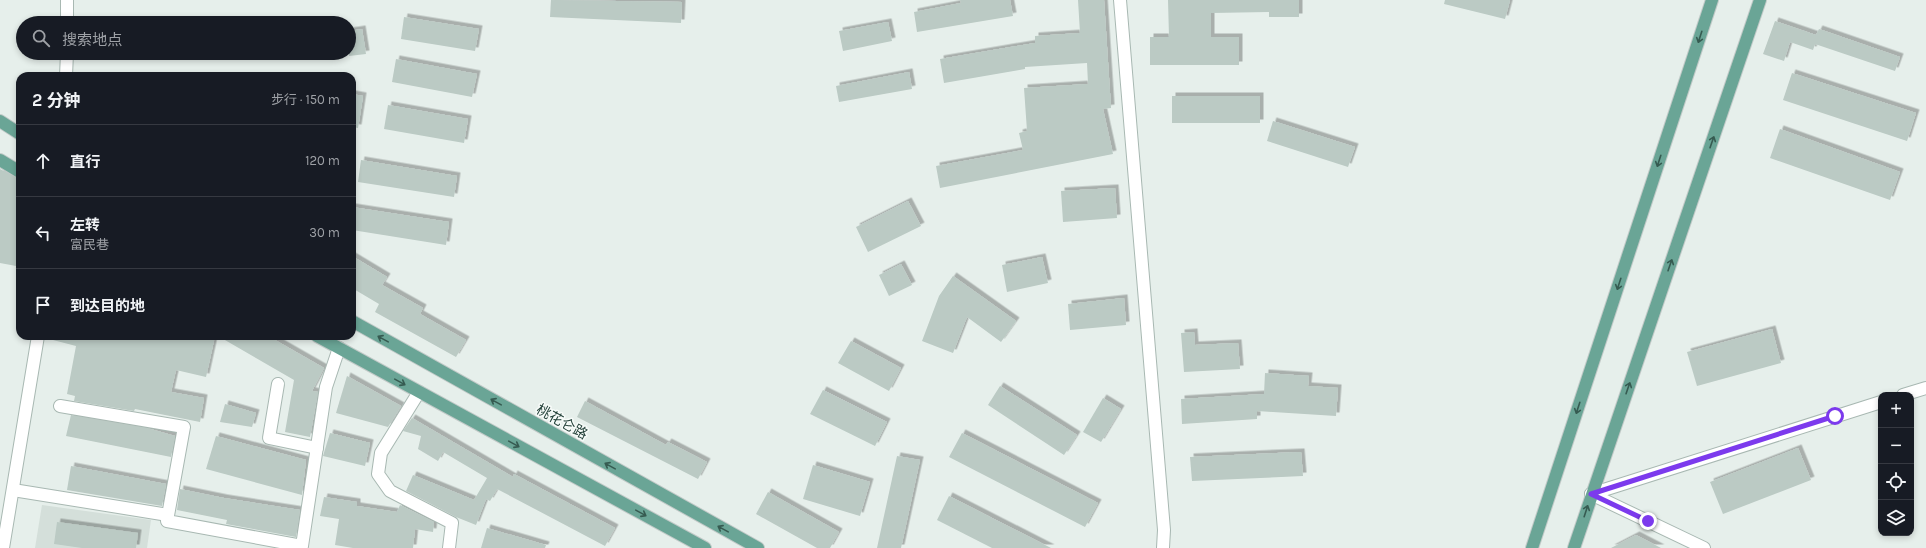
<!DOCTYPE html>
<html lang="zh">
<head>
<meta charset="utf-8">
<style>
  :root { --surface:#171b24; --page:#242831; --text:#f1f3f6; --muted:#9ea1a6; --line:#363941 }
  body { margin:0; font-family:Karla,"Noto Sans SC",sans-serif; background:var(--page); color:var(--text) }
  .controls { position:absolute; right:12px; bottom:12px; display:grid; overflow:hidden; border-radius:8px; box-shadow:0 2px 6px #0003 }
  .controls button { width:36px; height:36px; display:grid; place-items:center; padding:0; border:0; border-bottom:1px solid var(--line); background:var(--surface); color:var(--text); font:20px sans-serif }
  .stop { position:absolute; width:12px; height:12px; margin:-9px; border:3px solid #7c3aed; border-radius:50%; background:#fff }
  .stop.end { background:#7c3aed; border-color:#fff; box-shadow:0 1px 4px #0008 }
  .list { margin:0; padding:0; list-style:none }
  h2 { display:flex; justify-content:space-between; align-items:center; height:52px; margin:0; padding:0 16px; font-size:17px }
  h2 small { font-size:13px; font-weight:400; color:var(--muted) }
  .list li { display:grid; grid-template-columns:26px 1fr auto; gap:12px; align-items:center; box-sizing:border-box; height:72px; padding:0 16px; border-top:1px solid var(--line) }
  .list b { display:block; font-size:15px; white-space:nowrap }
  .list p { margin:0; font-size:13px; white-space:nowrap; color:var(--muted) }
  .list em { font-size:13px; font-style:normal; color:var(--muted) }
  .icon { flex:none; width:22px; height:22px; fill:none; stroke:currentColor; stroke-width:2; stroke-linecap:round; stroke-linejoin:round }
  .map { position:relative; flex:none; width:1926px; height:548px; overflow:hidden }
  .search { position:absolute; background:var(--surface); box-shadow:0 2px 6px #0003; left:16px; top:16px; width:340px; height:44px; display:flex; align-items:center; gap:10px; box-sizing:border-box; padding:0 14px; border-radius:22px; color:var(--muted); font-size:15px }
  .panel { position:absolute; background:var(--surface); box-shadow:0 2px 6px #0003; left:16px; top:72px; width:340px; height:268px; border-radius:12px }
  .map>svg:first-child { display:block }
  .built { fill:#d4dfda }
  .building { fill:#bbcac4; filter:url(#shadow) }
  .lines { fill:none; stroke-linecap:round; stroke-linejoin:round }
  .minor-casing { stroke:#a8b8b2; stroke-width:14 }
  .major-casing { stroke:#c2cac8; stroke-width:14 }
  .minor { stroke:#fff; stroke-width:12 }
  .major { stroke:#6aa596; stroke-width:12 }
  .oneway { stroke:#365b51 }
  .route { stroke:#7c3aed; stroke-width:5 }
  .labels { text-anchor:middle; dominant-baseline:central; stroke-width:3; stroke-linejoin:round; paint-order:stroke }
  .street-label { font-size:14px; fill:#24423a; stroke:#f7fbf9 }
</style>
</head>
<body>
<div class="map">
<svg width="1926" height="548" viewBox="0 0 1926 548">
  <defs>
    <filter id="shadow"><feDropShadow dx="3.5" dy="-3.5" stdDeviation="0" flood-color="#0004"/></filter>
  </defs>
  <rect width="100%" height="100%" fill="#e6efeb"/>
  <polygon class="built" points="42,505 151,520 147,548 35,548"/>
  <g class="building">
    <polygon points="551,0 682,2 681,23 550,17"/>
    <polygon points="960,0 1010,0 1013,16 917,32 914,12 961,3"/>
    <polygon points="1078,0 1104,0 1111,108 1103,109 1113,154 940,188 936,166 1023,150 1019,133 1027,131 1024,88 1088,84 1087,63 1025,67 1025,69 944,83 940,59 1035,43 1035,36 1080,33"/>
    <polygon points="1168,0 1299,0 1299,17 1269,17 1269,12 1211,13 1211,37 1239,37 1239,65 1150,65 1150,37 1169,37"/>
    <polygon points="1445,0 1510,0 1505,19 1444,4"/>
    <polygon points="404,17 479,29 475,51 401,39"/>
    <polygon points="1775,21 1816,35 1819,29 1900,57 1895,71 1815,44 1813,50 1790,42 1784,61 1763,54"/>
    <polygon points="888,22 892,41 843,51 839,31"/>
    <polygon points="362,29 366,54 349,56 349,31"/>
    <polygon points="396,59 477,74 472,97 392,82"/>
    <polygon points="909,72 912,89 839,102 836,86"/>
    <polygon points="1792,73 1916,113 1907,141 1783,100"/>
    <polygon points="352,94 363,96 358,128 352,127"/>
    <rect x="1172" y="96" width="88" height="27"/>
    <polygon points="388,105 468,119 464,143 384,129"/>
    <polygon points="1273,121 1355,147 1348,167 1267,141"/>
    <polygon points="1780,129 1900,172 1890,200 1770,158"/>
    <polygon points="361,160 457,176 454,197 358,182"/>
    <polygon points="0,169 20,179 20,240 16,266 0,263"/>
    <polygon points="1115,188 1117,218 1063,222 1061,191"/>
    <polygon points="908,201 921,226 868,252 856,227"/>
    <polygon points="352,207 449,222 446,245 352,230"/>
    <polygon points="352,256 387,277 382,285 423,308 420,314 466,340 456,357 375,312 379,304 352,288"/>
    <polygon points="1042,257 1048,283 1007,292 1002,265"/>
    <polygon points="901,264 912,285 889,296 879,275"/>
    <polygon points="953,276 1016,321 1001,342 967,317 953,353 922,341 939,296"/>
    <polygon points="1124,298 1126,325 1070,330 1068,304"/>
    <polygon points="1772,329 1781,363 1697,386 1687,352"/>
    <polygon points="1194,332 1195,345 1238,343 1240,369 1184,372 1181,333"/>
    <polygon points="53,336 215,336 206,377 176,370 171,392 204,398 200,422 135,409 134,411 74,401 75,396 67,394 76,346 53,340"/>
    <polygon points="218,336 268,336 324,368 312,391 318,392 310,437 285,432 294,380"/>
    <polygon points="851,341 901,368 889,391 838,363"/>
    <polygon points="1265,373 1309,376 1308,386 1338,388 1336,416 1257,411 1257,419 1182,424 1181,399 1264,394"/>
    <polygon points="347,376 401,406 388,427 336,413"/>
    <polygon points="1000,386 1077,435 1064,455 988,405"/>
    <polygon points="823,390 887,422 875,446 810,414"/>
    <polygon points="1103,398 1121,409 1101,442 1083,432"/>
    <polygon points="585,401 666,445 668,442 707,462 698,479 577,417"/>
    <polygon points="225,404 256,413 252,427 220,422"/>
    <polygon points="71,415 147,428 175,436 171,457 66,436"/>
    <polygon points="412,418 513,477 514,474 615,528 605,546 497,489 490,501 486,499 476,525 456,517 406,491 413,475 474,500 487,478 443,452 438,461 418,449 421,436 403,431"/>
    <polygon points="330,433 370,443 365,466 323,456"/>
    <polygon points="962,433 1098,503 1085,527 949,457"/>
    <polygon points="216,436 306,460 302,495 206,469"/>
    <polygon points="1798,448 1811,480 1723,514 1710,482"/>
    <polygon points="1301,452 1303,476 1192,481 1190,457"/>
    <polygon points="897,456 920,460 901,548 877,548"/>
    <polygon points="813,465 870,482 860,516 803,499"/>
    <polygon points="71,466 166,484 162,506 67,490"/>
    <polygon points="180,489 224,498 300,510 296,537 226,524 227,520 177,510"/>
    <polygon points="768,492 839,532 830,548 817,548 756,514"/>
    <polygon points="949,496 1051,548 992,548 937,520"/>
    <polygon points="324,497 357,502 357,506 397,512 400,505 434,522 433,532 415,529 413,548 353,548 335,545 339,519 320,516"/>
    <polygon points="57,522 138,533 136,548 82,548 54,544"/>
    <polygon points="487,528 546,545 545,548 481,548"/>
    <polygon points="1636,535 1661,548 1611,548"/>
  </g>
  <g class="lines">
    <g class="minor-casing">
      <g id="minor">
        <polyline points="1120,0 1164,530 1163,548"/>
        <polyline points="67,23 67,0"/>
        <polyline points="66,76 67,53"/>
        <polyline points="278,384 269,438 317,448"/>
        <polyline points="419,392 381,453 378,474 390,491 452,523 449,548"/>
        <polyline points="1903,395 1926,388"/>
        <polyline points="60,406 184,427 167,521 302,546 326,387 339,348"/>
        <polyline points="13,490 168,515"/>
        <polyline points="1591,494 1881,402"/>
        <polyline points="1591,494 1704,548"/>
        <polyline points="3,548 38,336"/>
      </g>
    </g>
    <g class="major-casing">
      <g id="major">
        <polyline points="0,121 20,134"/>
        <polyline points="0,160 20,172"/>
        <polyline points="352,321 758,548"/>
        <polyline points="317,336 705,548"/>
        <polyline points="1532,548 1712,0"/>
        <polyline points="1574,548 1760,0"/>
      </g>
    </g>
    <use href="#minor" class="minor"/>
    <use href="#major" class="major"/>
  </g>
  <defs><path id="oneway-shaft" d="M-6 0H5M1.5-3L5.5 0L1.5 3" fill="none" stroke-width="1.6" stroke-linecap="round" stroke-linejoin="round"/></defs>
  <g class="oneway">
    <use href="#oneway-shaft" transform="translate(1700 37) rotate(108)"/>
    <use href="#oneway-shaft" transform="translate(1712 142) rotate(-71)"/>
    <use href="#oneway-shaft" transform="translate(1659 161) rotate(108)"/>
    <use href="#oneway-shaft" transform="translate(1670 265) rotate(-71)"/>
    <use href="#oneway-shaft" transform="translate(1619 284) rotate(108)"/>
    <use href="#oneway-shaft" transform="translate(383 339) rotate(-151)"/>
    <use href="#oneway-shaft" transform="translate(400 382) rotate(29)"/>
    <use href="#oneway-shaft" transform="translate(1628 388) rotate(-71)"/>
    <use href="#oneway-shaft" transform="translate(496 402) rotate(-151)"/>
    <use href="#oneway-shaft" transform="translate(1578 408) rotate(108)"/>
    <use href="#oneway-shaft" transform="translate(514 444) rotate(29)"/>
    <use href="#oneway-shaft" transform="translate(610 466) rotate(-151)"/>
    <use href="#oneway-shaft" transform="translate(1586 511) rotate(-72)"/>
    <use href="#oneway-shaft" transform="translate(641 513) rotate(29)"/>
    <use href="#oneway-shaft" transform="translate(723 529) rotate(-151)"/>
  </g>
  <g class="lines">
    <polyline class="route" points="1648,521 1591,494 1835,416"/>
  </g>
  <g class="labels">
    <g class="street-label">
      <text transform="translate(562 422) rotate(29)">桃花仑路</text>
    </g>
  </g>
</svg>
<div class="controls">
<button>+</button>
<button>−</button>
<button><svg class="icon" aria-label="locate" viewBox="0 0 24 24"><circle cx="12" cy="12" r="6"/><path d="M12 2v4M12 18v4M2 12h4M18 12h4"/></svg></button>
<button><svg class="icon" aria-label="layers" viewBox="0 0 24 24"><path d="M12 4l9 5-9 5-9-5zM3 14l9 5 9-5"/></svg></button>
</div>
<div class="stop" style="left:1835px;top:416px"></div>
<div class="stop end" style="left:1648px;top:521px"></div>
<div class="search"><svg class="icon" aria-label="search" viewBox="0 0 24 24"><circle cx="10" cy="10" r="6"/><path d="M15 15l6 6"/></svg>搜索地点</div>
<section class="panel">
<h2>2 分钟<small>步行 · 150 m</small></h2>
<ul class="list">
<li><svg class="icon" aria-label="ahead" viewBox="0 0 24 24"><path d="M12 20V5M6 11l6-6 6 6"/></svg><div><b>直行</b></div><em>120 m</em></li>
<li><svg class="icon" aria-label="left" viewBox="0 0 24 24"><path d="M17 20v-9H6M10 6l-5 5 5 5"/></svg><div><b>左转</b><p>富民巷</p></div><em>30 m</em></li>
<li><svg class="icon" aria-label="arrive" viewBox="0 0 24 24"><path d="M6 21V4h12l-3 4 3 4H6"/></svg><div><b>到达目的地</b></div></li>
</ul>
</section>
</div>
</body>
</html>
